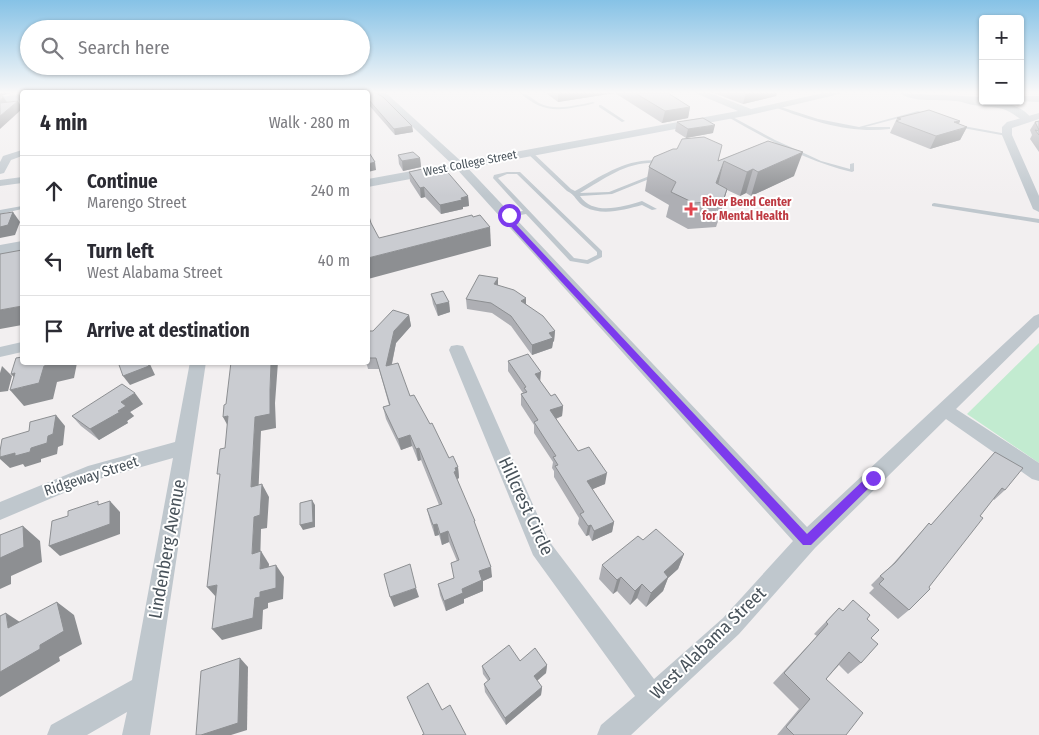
<!DOCTYPE html>
<html lang="en">
<head>
<meta charset="utf-8">
<style>
  :root { --surface:#fff; --page:#f7f7f7; --text:#2b2b33; --muted:#7c7c81; --line:#e1e1e2 }
  body { margin:0; font-family:"Fira Sans Condensed",sans-serif; background:var(--page); color:var(--text) }
  .controls { position:absolute; right:15px; top:15px; display:grid; overflow:hidden; border-radius:5px; box-shadow:0 1px 4px #0004 }
  .controls button { width:45px; height:45px; display:grid; place-items:center; padding:0; border:0; border-bottom:1px solid var(--line); background:var(--surface); color:var(--text); font:25px sans-serif }
  .stop { position:absolute; width:15px; height:15px; margin:-11px; border:4px solid #7c3aed; border-radius:50%; background:#fff }
  .stop.end { background:#7c3aed; border-color:#fff; box-shadow:0 1px 5px #0008 }
  .list { margin:0; padding:0; list-style:none }
  h2 { display:flex; justify-content:space-between; align-items:center; height:65px; margin:0; padding:0 20px; font-size:21px }
  h2 small { font-size:16px; font-weight:400; color:var(--muted) }
  .list li { display:grid; grid-template-columns:32px 1fr auto; gap:15px; align-items:center; box-sizing:border-box; height:70px; padding:0 20px; border-top:1px solid var(--line) }
  .list b { display:block; font-size:19px; white-space:nowrap }
  .list p { margin:0; font-size:16px; white-space:nowrap; color:var(--muted) }
  .list em { font-size:16px; font-style:normal; color:var(--muted) }
  .icon { flex:none; width:28px; height:28px; fill:none; stroke:currentColor; stroke-width:2; stroke-linecap:round; stroke-linejoin:round }
  .map { position:relative; flex:none; width:1039px; height:735px; overflow:hidden }
  .search { position:absolute; background:var(--surface); box-shadow:0 1px 4px #0004; left:20px; top:20px; width:350px; height:55px; display:flex; align-items:center; gap:12px; box-sizing:border-box; padding:0 18px; border-radius:28px; color:var(--muted); font-size:19px }
  .panel { position:absolute; background:var(--surface); box-shadow:0 1px 4px #0004; left:20px; top:90px; width:350px; height:275px; border-radius:5px }
  .map>svg:first-child { display:block }
  .green { fill:#c2ebd0 }
  .lines { fill:none; stroke-linecap:round; stroke-linejoin:round }
  .service { fill:#bfc7cd; fill-rule:evenodd }
  .minor { fill:#bfc7cd; fill-rule:evenodd }
  .tertiary { fill:#bfc7cd; fill-rule:evenodd }
  .wall { fill:#aeafb4 }
  .shaded-wall { fill:#8d8f92 }
  .building { fill:#caccd1; stroke:#8d8f92 }
  .route { fill:#7c3aed }
  .health-dot { fill:#e0444e; stroke:#fff; stroke-width:2 }
  .labels { text-anchor:middle; dominant-baseline:central; stroke-width:4; stroke-linejoin:round; paint-order:stroke }
  .far-street-label { font-size:12px; fill:#49535b; stroke:#fff }
  .far-health-label { font-size:12px; font-weight:bold; fill:#be3a42; stroke:#fff; text-anchor:start }
  .street-label { font-size:15px; fill:#49535b; stroke:#fff }
  .near-street-label { font-size:18px; fill:#49535b; stroke:#fff }
</style>
</head>
<body>
<div class="map">
<svg width="1039" height="735" viewBox="0 0 1039 735">
  <rect width="100%" height="100%" fill="#f2eff0"/>
  <polygon class="green" points="1039,343 1039,463 967,414"/>
  <g class="lines">
    <g class="service">
      <path d="M 520,93 C 528,93 534,101 541,104 C 557,111 577,105 593,102 L 595,103 C 589,105 582,106 576,107 C 552,112 539,109 520,93 Z"/>
      <polygon points="599,105 601,105 625,121 622,122 599,107"/>
      <path d="M 778,106 L 818,119 L 859,127 L 918,111 L 930,115 L 928,116 L 918,113 L 865,127 L 890,127 L 890,129 L 889,129 C 852,134 811,121 777,108 L 776,107 Z"/>
      <path d="M 729,115 L 775,140 L 806,154 L 821,161 L 850,169 L 850,164 L 854,163 L 854,171 L 852,172 C 807,161 768,140 728,117 L 727,116 Z"/>
      <polygon points="958,125 1007,134 1009,135 1007,136 957,127 956,126"/>
      <path d="M 527,151 L 531,151 L 571,189 L 575,191 C 603,175 629,156 663,161 L 663,163 L 661,163 C 628,160 607,177 580,193 L 609,192 L 657,173 L 659,173 L 659,175 L 612,194 L 580,196 C 593,216 623,207 642,201 L 657,209 L 652,210 L 642,205 C 624,210 602,216 585,207 C 577,203 575,194 567,191 L 527,153 Z"/>
      <path d="M 507,172 L 520,172 L 602,251 L 602,257 L 588,264 L 570,261 L 526,214 L 503,218 L 503,216 L 509,213 L 523,211 L 493,178 L 494,175 ZM 507,174 L 517,174 L 597,252 L 597,255 L 587,260 L 574,258 L 498,178 Z"/>
      <polygon points="934,203 1039,219 1039,223 932,206 932,204"/>
      <polygon points="22,206 22,209 0,214 0,210"/>
    </g>
    <g class="minor">
      <polygon points="377,93 386,93 463,163 807,527 1034,316 1039,314 1039,327 956,409 1039,463 1039,481 1032,479 946,419 815,548 739,634 631,735 597,735 601,725 635,696 533,555 449,350 451,346 457,345 463,346 465,350 549,541 654,679 723,618 793,541 455,167"/>
      <polygon points="1039,113 1039,119 1012,128 1012,135 1039,196 1039,212 1033,209 1002,135 1002,127 1007,122"/>
      <polygon points="22,150 22,156 11,160 4,173 0,174 0,162 3,156"/>
      <polygon points="22,177 22,183 0,186 0,180"/>
      <polygon points="22,342 22,352 0,357 0,347"/>
      <polygon points="190,362 206,362 150,735 122,735 127,712 87,735 47,735 51,725 132,680 173,458 92,481 0,520 0,502 88,466 175,442"/>
    </g>
    <g class="tertiary">
      <polygon points="695,93 710,93 751,109 823,93 844,93 750,115 368,187 368,179 738,111"/>
      <path d="M 900,93 L 983,97 L 983,101 C 1001,101 1021,104 1032,119 L 1027,122 C 1019,120 1013,112 1003,109 C 991,106 977,107 965,103 C 949,97 916,105 900,93 Z"/>
      <polygon points="22,94 22,100 0,103 0,97"/>
      <polygon points="1020,96 1039,96 1039,102 1017,101 1020,101"/>
      <polygon points="22,241 22,251 0,255 0,245"/>
    </g>
  </g>
  <g class="wall">
    <polygon points="368,93 412,126 413,132 395,135 368,104"/>
    <polygon points="546,93 668,93 690,107 688,118 662,123 615,93 558,102"/>
    <polygon points="714,93 777,93 776,96 743,104"/>
    <polygon points="897,118 960,121 959,124 967,127 960,140 930,149 890,133"/>
    <polygon points="1039,121 1039,152 1030,139 1032,135 1030,130 1035,122"/>
    <polygon points="677,122 713,133 686,138 675,131"/>
    <polygon points="768,141 794,176 751,196 746,193 740,196 727,190 720,214 716,227 688,229 666,217 669,205 645,191 649,167 718,161"/>
    <polygon points="398,155 420,158 421,167 403,171 399,164"/>
    <polygon points="429,171 468,196 469,206 463,207 463,209 441,214 425,197 421,198 410,181 409,172"/>
    <polygon points="498,285 526,304 555,331 554,341 553,342 552,348 532,355 511,326 492,313 467,309 466,299"/>
    <polygon points="431,294 449,302 450,312 438,316 433,304"/>
    <polygon points="409,315 411,326 396,343 392,364 410,396 430,424 449,458 458,467 459,478 457,479 476,527 492,577 483,581 483,591 464,599 464,603 446,611 440,595 438,584 454,578 457,561 449,542 442,545 439,535 435,536 430,521 427,509 439,505 421,460 418,461 412,446 401,450 386,419 383,407 389,405 379,369 368,369 367,365 356,365 356,362 368,362 368,331 373,331"/>
    <polygon points="508,361 540,381 551,396 563,406 562,416 556,419 578,451 605,484 592,489 614,522 612,532 592,541 589,535 586,536 578,524 579,518 554,477 554,471 552,468 553,462 534,433 534,425 521,405 521,394 523,393 508,371"/>
    <polygon points="143,404 130,412 134,416 127,421 128,423 99,440 81,426 72,416"/>
    <polygon points="995,452 1005,490 994,500 993,499 980,516 929,587 909,610 898,619 869,593 874,588 871,585 880,576 891,566 929,523 931,525"/>
    <polygon points="643,540 684,554 678,569 668,578 663,591 646,607 637,598 630,605 617,591 613,594 599,579 602,565"/>
    <polygon points="839,608 843,611 867,619 871,638 861,663 848,674 839,665 826,679 846,735 777,735 799,709 773,683 817,636 814,634"/>
    <polygon points="520,661 547,665 546,673 537,681 542,687 541,695 506,725 485,692 484,684 488,681 483,674 482,666"/>
  </g>
  <g class="shaded-wall">
    <polygon points="0,93 12,93 0,96"/>
    <polygon points="558,93 615,93 558,102"/>
    <polygon points="746,93 777,93 776,96 743,104"/>
    <polygon points="3,96 8,104 0,103"/>
    <polygon points="18,101 22,108 22,109 0,129 0,116"/>
    <polygon points="690,107 688,118 662,123 665,111"/>
    <polygon points="960,121 955,131 967,127 960,140 930,149 936,136 954,122"/>
    <polygon points="715,125 713,133 686,138 688,129"/>
    <polygon points="412,126 413,132 395,135 394,129"/>
    <polygon points="803,152 794,176 751,196 758,172"/>
    <polygon points="420,158 421,167 403,171 402,161"/>
    <polygon points="724,161 718,185 716,183"/>
    <polygon points="375,162 376,170 368,172 368,164"/>
    <polygon points="753,169 746,193 740,196 747,172"/>
    <polygon points="424,187 425,197 421,198 420,188"/>
    <polygon points="727,189 720,214 716,227 723,201"/>
    <polygon points="468,196 469,206 463,207 463,209 441,214 440,205"/>
    <polygon points="13,212 20,222 15,235 0,238 0,227"/>
    <polygon points="490,227 491,246 368,279 368,258"/>
    <polygon points="498,278 498,288 494,284"/>
    <polygon points="526,298 526,308 521,301"/>
    <polygon points="449,302 450,312 438,316 436,305"/>
    <polygon points="22,306 22,325 0,329 0,310"/>
    <polygon points="409,315 411,326 396,343 389,377 386,366 394,331"/>
    <polygon points="555,331 554,341 553,342 552,348 532,355 532,345 549,333"/>
    <polygon points="59,362 76,362 77,363 74,378 57,382 53,399 24,406 10,390 23,387 11,374"/>
    <polygon points="147,362 149,362 155,375 130,385 123,376"/>
    <polygon points="271,362 278,362 275,403 276,428 261,431 258,500 251,487 255,417 270,390"/>
    <polygon points="2,366 12,376 8,391 0,392 0,373"/>
    <polygon points="541,372 540,383 535,374"/>
    <polygon points="135,393 143,404 130,412 134,416 127,421 128,423 99,440 90,429 118,411 121,402"/>
    <polygon points="563,406 562,416 549,421 550,410"/>
    <polygon points="56,415 65,426 63,445 58,447 57,454 41,459 41,462 25,467 23,464 10,468 0,459 0,457 31,448 48,436"/>
    <polygon points="228,416 230,430 223,417"/>
    <polygon points="410,435 412,446 401,450 398,439"/>
    <polygon points="419,448 421,460 418,461 416,449"/>
    <polygon points="458,467 459,478 457,479 454,472 455,468"/>
    <polygon points="607,473 605,484 586,492 587,481"/>
    <polygon points="262,484 269,497 267,528 261,529 260,566 252,554 254,517"/>
    <polygon points="312,500 315,505 315,527 303,530 300,525"/>
    <polygon points="110,501 120,512 120,534 60,556 49,546"/>
    <polygon points="614,522 612,532 592,541 594,531"/>
    <polygon points="437,524 439,535 435,536 433,525"/>
    <polygon points="591,525 589,535 586,536 588,526"/>
    <polygon points="23,526 40,541 42,562 11,576 11,584 0,589 0,558"/>
    <polygon points="448,531 449,542 442,545 440,534"/>
    <polygon points="261,551 269,564 268,581 260,569"/>
    <polygon points="684,554 678,569 668,578 663,591 646,607 651,593 664,572"/>
    <polygon points="276,565 284,577 283,599 268,603 268,608 263,610 262,629 222,640 212,629 260,592"/>
    <polygon points="491,567 492,577 483,581 483,591 464,599 464,603 446,611 444,601 462,589 479,571"/>
    <polygon points="621,577 617,591 613,594 617,580"/>
    <polygon points="642,584 637,598 630,605 635,591"/>
    <polygon points="217,585 217,598 207,587"/>
    <polygon points="416,588 419,597 394,607 390,597"/>
    <polygon points="57,602 74,615 82,644 59,657 60,661 0,697 0,672 40,645"/>
    <polygon points="6,613 26,626 8,628"/>
    <polygon points="240,658 248,667 247,730 231,735 201,735"/>
    <polygon points="547,665 546,673 533,684 534,676"/>
    <polygon points="542,687 541,695 506,725 505,718"/>
  </g>
  <g class="building">
    <polygon points="368,93 376,93 383,97 412,126 394,129 368,99"/>
    <polygon points="635,93 668,93 690,107 665,111"/>
    <polygon points="0,96 3,96 0,102"/>
    <polygon points="18,101 0,116 0,103"/>
    <polygon points="929,110 960,121 954,122 967,127 936,136 896,121 901,119 897,118"/>
    <polygon points="703,118 715,125 688,129 677,122"/>
    <polygon points="1039,121 1039,130 1035,122"/>
    <polygon points="1035,130 1039,131 1039,135"/>
    <polygon points="704,137 722,145 718,161 768,141 803,152 758,172 753,169 747,172 724,161 716,183 727,189 723,201 694,203 671,192 676,182 649,167 654,157 673,149 677,149 682,139"/>
    <polygon points="368,151 375,162 368,164"/>
    <polygon points="413,152 420,158 402,161 398,155"/>
    <polygon points="427,168 429,171 444,168 468,196 461,198 462,200 440,205 424,187 420,188 409,172"/>
    <polygon points="13,212 8,225 0,227 0,214"/>
    <polygon points="368,213 371,223 379,238 472,215 473,217 480,215 490,227 368,258"/>
    <polygon points="22,250 22,306 0,310 0,254"/>
    <polygon points="479,275 498,278 494,284 514,290 526,298 521,301 543,316 555,331 549,333 553,338 532,345 511,316 491,303 466,299"/>
    <polygon points="443,291 449,302 436,305 431,294"/>
    <polygon points="393,310 409,315 394,331 386,366 398,363 410,396 414,395 430,424 432,423 449,458 453,456 458,467 455,468 456,471 454,472 475,521 474,521 491,567 479,571 482,580 462,589 463,593 444,601 438,584 454,578 451,563 459,560 448,531 440,534 437,524 433,525 427,509 442,504 419,448 416,449 410,435 398,439 383,407 390,405 376,358 368,358 368,331 373,331"/>
    <polygon points="528,354 541,372 535,374 551,396 555,394 563,406 550,410 578,451 589,447 607,473 587,481 614,522 594,531 591,525 588,526 580,514 584,512 555,466 558,465 553,457 556,456 534,422 538,420 521,394 527,392 524,388 526,387 508,361"/>
    <polygon points="22,357 22,362 59,362 44,366 39,383 10,390 15,373 11,374 16,358"/>
    <polygon points="118,362 147,362 149,366 123,376"/>
    <polygon points="231,362 271,362 270,390 270,414 255,417 251,487 262,484 260,515 254,517 252,554 261,551 260,569 276,565 276,588 260,592 260,597 255,598 253,618 212,629 217,585 207,587 220,474 217,474 220,449 225,448 228,416 223,417 224,405 226,404"/>
    <polygon points="122,384 135,393 121,402 126,406 118,411 120,412 90,429 72,416"/>
    <polygon points="56,415 53,434 48,436 47,443 31,448 30,452 15,456 15,453 0,457 0,451 2,439 29,431 30,422"/>
    <polygon points="995,452 1023,468 1005,490 1002,488 980,516 983,518 929,587 930,589 909,610 879,584 884,579 880,576 895,563 929,523 931,525"/>
    <polygon points="312,500 313,522 300,525 300,503"/>
    <polygon points="98,501 98,505 110,501 110,524 49,546 52,521 68,516 68,511"/>
    <polygon points="23,526 24,547 0,558 0,535"/>
    <polygon points="656,529 684,554 664,572 668,577 651,593 642,584 635,591 621,577 617,580 602,565 638,536 643,540"/>
    <polygon points="410,564 416,588 390,597 384,574"/>
    <polygon points="853,600 870,615 867,619 879,630 871,638 878,644 861,663 849,652 826,679 863,713 846,735 794,735 786,727 810,699 784,673 828,624 826,622 839,608 843,611"/>
    <polygon points="57,602 64,631 40,645 40,649 0,672 0,616 6,613 8,628"/>
    <polygon points="509,645 520,661 535,648 547,665 534,676 542,687 505,718 484,684 490,679 482,666"/>
    <polygon points="240,658 238,723 201,735 196,735 201,671"/>
    <polygon points="428,683 442,710 450,705 466,735 422,735 424,734 407,697"/>
  </g>
  <linearGradient id="sky" x2="0" y2="1"><stop stop-color="#86c2e6"/><stop offset="0.47" stop-color="#f9f8f8"/><stop offset="1" stop-color="#f9f8f8" stop-opacity="0"/></linearGradient>
  <rect width="1039" height="196" fill="url(#sky)"/>
  <polygon class="route" points="507,213 511,213 509,217 807,534 869,475 876,475 876,481 811,545 803,545 503,218"/>
  <path class="health-dot" d="M688.5 201.5h5v5h5v5h-5v5h-5v-5h-5v-5h5z"/>
  <g class="labels">
    <g class="far-street-label">
      <text transform="translate(470 163) rotate(-11)">West College Street</text>
    </g>
    <g class="far-health-label">
      <text x="702" y="202">River Bend Center<tspan x="702" dy="14">for Mental Health</tspan></text>
    </g>
    <g class="street-label">
      <text transform="translate(91 476) rotate(-18)">Ridgeway Street</text>
    </g>
    <g class="near-street-label">
      <text transform="translate(526 506) rotate(65)">Hillcrest Circle</text>
      <text transform="translate(167 549) rotate(-80)">Lindenberg Avenue</text>
      <text transform="translate(708 643) rotate(-44)">West Alabama Street</text>
    </g>
  </g>
</svg>
<div class="controls">
<button>+</button>
<button>−</button>
</div>
<div class="stop" style="left:509px;top:215px"></div>
<div class="stop end" style="left:873px;top:478px"></div>
<div class="search"><svg class="icon" aria-label="search" viewBox="0 0 24 24"><circle cx="10" cy="10" r="6"/><path d="M15 15l6 6"/></svg>Search here</div>
<section class="panel">
<h2>4 min<small>Walk · 280 m</small></h2>
<ul class="list">
<li><svg class="icon" aria-label="ahead" viewBox="0 0 24 24"><path d="M12 20V5M6 11l6-6 6 6"/></svg><div><b>Continue</b><p>Marengo Street</p></div><em>240 m</em></li>
<li><svg class="icon" aria-label="left" viewBox="0 0 24 24"><path d="M17 20v-9H6M10 6l-5 5 5 5"/></svg><div><b>Turn left</b><p>West Alabama Street</p></div><em>40 m</em></li>
<li><svg class="icon" aria-label="arrive" viewBox="0 0 24 24"><path d="M6 21V4h12l-3 4 3 4H6"/></svg><div><b>Arrive at destination</b></div></li>
</ul>
</section>
</div>
</body>
</html>
